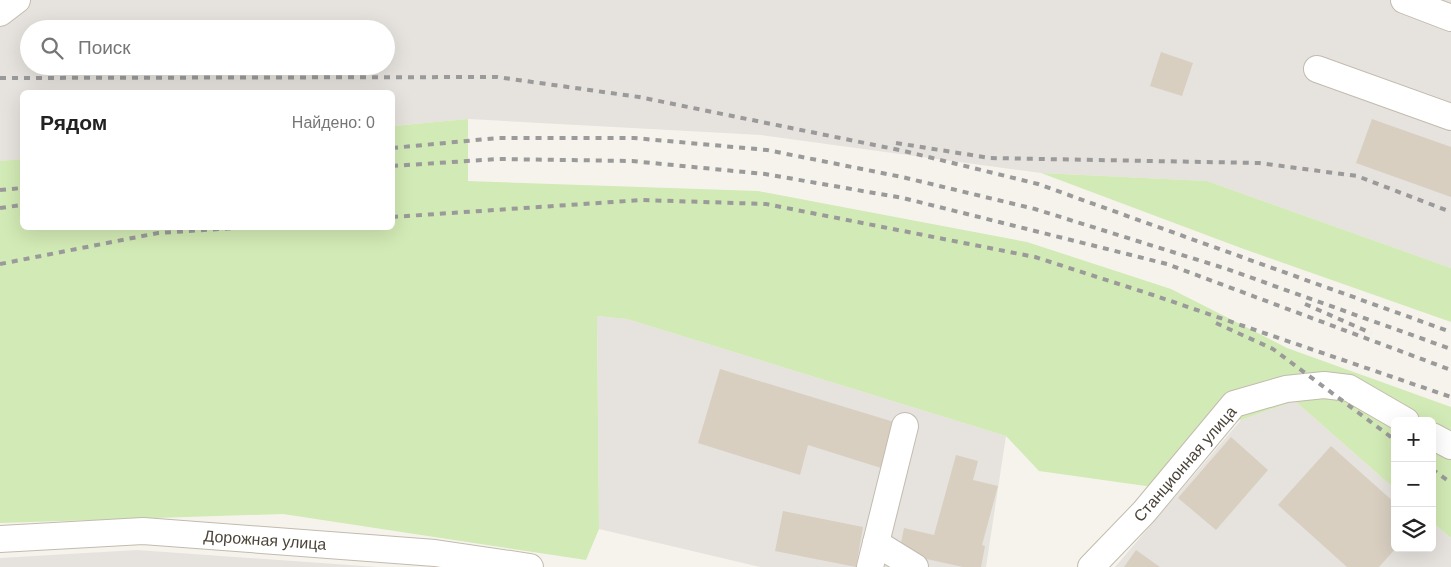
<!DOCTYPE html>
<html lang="ru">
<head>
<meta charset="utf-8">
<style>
  :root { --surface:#fff; --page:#f2f2f2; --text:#222; --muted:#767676; --line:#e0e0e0 }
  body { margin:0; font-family:Arial,sans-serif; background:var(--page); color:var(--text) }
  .controls { position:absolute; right:15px; bottom:15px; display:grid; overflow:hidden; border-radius:8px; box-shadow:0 5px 20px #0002 }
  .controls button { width:45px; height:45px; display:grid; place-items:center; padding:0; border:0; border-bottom:1px solid var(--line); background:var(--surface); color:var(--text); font:25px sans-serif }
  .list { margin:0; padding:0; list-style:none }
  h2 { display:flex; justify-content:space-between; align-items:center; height:65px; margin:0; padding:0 20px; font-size:21px }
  h2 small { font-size:16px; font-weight:400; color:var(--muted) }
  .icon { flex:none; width:28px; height:28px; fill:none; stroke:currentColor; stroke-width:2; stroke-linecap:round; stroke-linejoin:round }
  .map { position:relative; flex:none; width:1451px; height:567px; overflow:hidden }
  .search { position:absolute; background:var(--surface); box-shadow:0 5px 20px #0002; left:20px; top:20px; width:375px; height:55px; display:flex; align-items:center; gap:12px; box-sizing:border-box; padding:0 18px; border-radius:28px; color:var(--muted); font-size:19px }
  .panel { position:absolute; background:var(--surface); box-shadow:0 5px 20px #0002; left:20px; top:90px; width:375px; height:140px; border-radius:8px }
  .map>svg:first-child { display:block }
  .industrial { fill:#e6e2dd; fill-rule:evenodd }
  .green { fill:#d2eab5 }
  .building { fill:#d8cfc1 }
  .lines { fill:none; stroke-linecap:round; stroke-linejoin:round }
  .minor-casing { stroke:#c2bbae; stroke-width:28 }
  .minor { stroke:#fff; stroke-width:26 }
  .rail { stroke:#9a9a9a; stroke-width:4; stroke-dasharray:6 6; stroke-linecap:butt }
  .labels { text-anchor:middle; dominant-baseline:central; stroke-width:4; stroke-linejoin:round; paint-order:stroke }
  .street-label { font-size:16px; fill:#4b4439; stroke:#fff }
</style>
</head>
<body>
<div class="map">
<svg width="1451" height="567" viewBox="0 0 1451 567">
  <rect width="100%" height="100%" fill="#f6f3ec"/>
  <g class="industrial">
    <path d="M 0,0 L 1451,0 L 1451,268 L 1207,181 L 1041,173 L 761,135 L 469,119 L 393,126 L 392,92 L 22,92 L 22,159 L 0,161 ZM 29,29 L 386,29 L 386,66 L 29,66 Z"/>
    <polygon points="597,316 627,319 1006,436 986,567 760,567 599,529"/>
    <polygon points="1295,401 1395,489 1395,548 1432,548 1432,522 1451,538 1451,567 1115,567 1241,420"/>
    <polygon points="137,550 378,567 0,567 0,558"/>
  </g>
  <g class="green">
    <polygon points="468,119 468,181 758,191 1027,242 1171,289 1287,348 1451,407 1451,538 1432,522 1432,421 1395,421 1395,489 1295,401 1241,420 1203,428 1153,487 1039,471 1006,436 627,319 597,316 599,529 586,560 283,514 0,523 0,161 22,159 22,228 392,228 393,126"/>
    <polygon points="1041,173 1207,181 1451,268 1451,322 1241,248"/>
  </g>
  <g class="building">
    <polygon points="1161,52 1193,63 1182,96 1150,86"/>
    <polygon points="1372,119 1451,147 1451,197 1356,163"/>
    <polygon points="720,369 894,422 881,468 808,445 800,475 698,443"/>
    <polygon points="1231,437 1268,470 1216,530 1178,498"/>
    <polygon points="1331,446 1395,503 1396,548 1379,567 1347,567 1278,505"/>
    <polygon points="956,455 978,461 973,480 998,486 982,545 985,546 981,567 963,567 899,553 904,528 934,535"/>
    <polygon points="783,511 863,527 856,567 775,551"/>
    <polygon points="1136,550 1160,567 1124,567"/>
  </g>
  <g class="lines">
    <g class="minor-casing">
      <g id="minor">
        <polyline points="1404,0 1451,18"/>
        <polyline points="0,13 17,0"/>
        <polyline points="1317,69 1451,117"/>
        <polyline points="1432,436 1451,446"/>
        <polyline points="0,539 143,531 435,553 530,567"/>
        <polyline points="876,543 915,567"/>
        <polyline points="870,567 905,426"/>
        <polyline points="1091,567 1144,512 1234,404 1286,389 1324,385 1349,388 1406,421"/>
      </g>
    </g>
    <use href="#minor" class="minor"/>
    <g class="rail">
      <polyline points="0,78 497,77 639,97 904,151 1038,184 1451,332"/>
      <polyline points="896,143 990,158 1259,163 1357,176 1451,212"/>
      <polyline points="392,148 498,138 634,138 767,150 902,177 1035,209 1227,269 1451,349"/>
      <polyline points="392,166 498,159 632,161 765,174 903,198 1167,264 1451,370"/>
      <polyline points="0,190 22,188"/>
      <polyline points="0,208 22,205"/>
      <polyline points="392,217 642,200 766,204 1035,257 1153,295 1451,397"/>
      <polyline points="0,264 158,233 235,228"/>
      <polyline points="1305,304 1371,333"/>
      <polyline points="1216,323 1273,349 1395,440"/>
      <polyline points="1432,469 1451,483"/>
    </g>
  </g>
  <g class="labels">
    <g class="street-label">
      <text transform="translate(1185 464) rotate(-49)">Станционная улица</text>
      <text transform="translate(265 540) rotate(4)">Дорожная улица</text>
    </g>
  </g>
</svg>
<div class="controls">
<button>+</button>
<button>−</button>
<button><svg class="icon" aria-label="layers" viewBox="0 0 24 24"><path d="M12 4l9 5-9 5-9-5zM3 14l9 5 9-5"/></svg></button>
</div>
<div class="search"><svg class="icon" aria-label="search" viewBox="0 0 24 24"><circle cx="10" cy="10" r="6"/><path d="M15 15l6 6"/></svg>Поиск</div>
<section class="panel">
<h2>Рядом<small>Найдено: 0</small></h2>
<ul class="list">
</ul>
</section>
</div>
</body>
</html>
